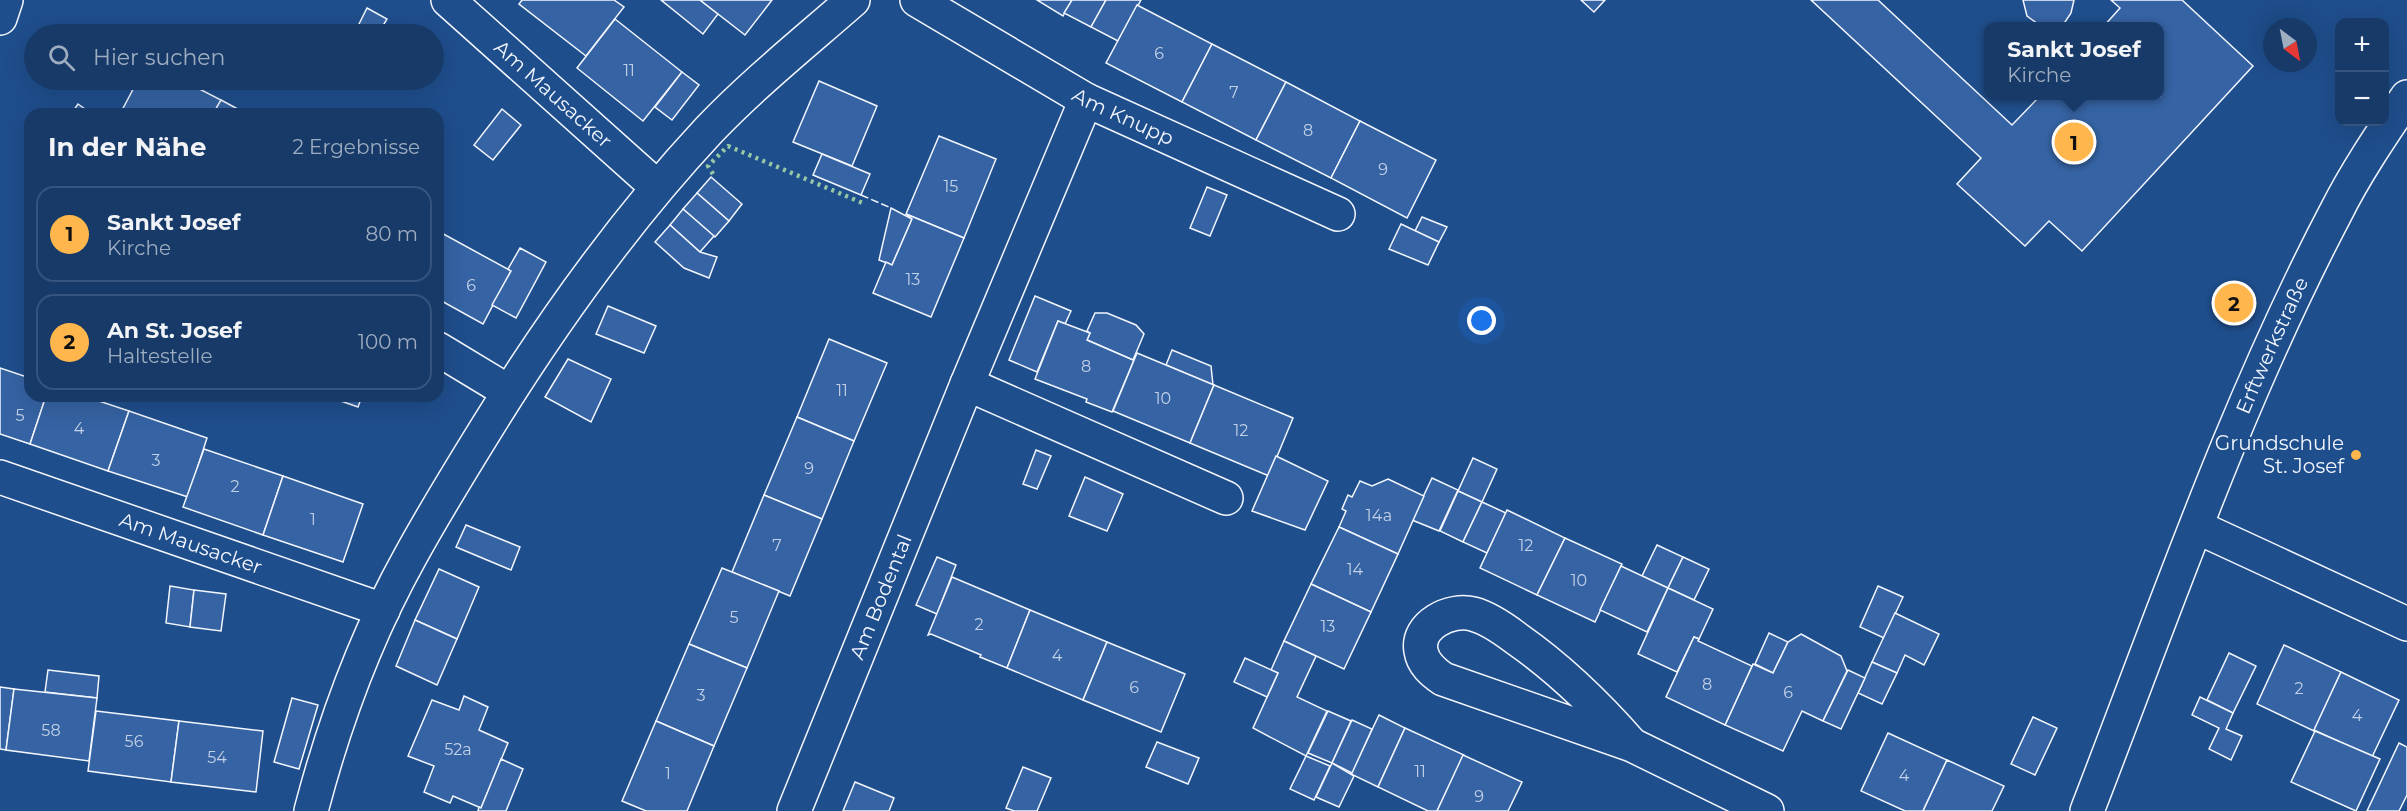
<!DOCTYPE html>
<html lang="de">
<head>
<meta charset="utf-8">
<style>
  :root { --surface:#173a69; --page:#20416f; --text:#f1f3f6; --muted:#9eadc0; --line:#36547d; --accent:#ffb74d }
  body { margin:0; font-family:Montserrat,sans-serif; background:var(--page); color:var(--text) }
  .controls { position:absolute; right:18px; top:18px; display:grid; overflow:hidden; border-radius:12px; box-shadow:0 6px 24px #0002 }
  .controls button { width:54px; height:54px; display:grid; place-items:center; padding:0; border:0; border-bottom:2px solid var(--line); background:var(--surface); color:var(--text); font:30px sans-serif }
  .compass { position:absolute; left:2263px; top:18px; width:54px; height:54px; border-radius:50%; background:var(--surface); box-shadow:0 6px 24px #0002; rotate:148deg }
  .you { position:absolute; left:1482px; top:321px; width:21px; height:21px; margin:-15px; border:4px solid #fff; border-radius:50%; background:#1a73e8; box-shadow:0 0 0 9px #1a73e833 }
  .badge { display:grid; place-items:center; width:39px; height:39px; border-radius:50%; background:var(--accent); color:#111; font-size:20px; font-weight:700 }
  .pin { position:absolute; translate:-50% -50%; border:3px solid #fff; box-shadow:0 2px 6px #0006 }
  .popup { position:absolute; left:1984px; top:22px; width:180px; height:78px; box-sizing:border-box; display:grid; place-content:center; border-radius:12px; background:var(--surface); filter:drop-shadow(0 2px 4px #0005); font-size:20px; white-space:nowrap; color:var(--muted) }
  .popup b { font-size:22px; color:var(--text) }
  .popup::after { content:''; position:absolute; left:50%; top:100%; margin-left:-12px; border:12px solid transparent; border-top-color:var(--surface) }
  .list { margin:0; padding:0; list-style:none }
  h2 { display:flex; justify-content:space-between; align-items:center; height:78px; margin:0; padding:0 24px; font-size:26px }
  h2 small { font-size:20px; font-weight:400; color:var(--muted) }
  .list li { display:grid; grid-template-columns:39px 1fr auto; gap:18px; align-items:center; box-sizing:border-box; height:96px; margin:0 12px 12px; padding:0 12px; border:2px solid var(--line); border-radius:18px }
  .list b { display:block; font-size:22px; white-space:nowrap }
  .list p { margin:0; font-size:20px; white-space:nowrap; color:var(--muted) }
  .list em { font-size:20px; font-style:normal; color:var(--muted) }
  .icon { flex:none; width:33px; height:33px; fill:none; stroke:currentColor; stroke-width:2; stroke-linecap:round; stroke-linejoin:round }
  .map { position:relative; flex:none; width:2407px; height:811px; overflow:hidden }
  .search { position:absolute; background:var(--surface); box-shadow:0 6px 24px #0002; left:24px; top:24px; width:420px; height:66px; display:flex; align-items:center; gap:15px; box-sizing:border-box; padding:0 21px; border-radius:33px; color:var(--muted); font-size:22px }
  .panel { position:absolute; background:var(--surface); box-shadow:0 6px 24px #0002; left:24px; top:108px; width:420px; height:294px; border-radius:18px }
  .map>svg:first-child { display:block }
  .building { fill:#3563a3; stroke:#f2f6ff; stroke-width:1.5 }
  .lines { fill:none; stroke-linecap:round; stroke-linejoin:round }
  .minor-casing { stroke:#f2f6ff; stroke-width:36 }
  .minor { stroke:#1f4e8c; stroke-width:33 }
  .hedge { stroke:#97c8a6; stroke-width:4.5; stroke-dasharray:3 4.5; stroke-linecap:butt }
  .fence { stroke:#f2f6ff; stroke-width:1.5; stroke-dasharray:8 3; stroke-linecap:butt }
  .poi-dot { fill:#ffb74d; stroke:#1f4e8c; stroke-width:2 }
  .labels { text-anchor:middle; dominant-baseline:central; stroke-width:4.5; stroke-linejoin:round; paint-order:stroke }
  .number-label { font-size:16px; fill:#c3d1e8 }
  .street-label { font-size:20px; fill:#f2f6ff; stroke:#1f4e8c }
  .poi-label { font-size:20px; fill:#f2f6ff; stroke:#1f4e8c; text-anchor:end }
</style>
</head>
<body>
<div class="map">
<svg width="2407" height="811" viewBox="0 0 2407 811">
  <rect width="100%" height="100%" fill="#1f4e8c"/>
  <g class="building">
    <polygon points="522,0 614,0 624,7 586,56 519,4"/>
    <polygon points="661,0 700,0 718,14 703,34"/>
    <polygon points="700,0 772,0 745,35"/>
    <polygon points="1037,0 1072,0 1063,16"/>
    <polygon points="1072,0 1106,0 1091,27 1064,13"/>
    <polygon points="1106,0 1141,0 1118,41 1091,27"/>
    <polygon points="1581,0 1605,0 1594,12"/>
    <polygon points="1811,0 1878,0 2012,125 2040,96 2160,96 2160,27 2103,27 2120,8 2111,0 2182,0 2253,66 2082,251 2049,221 2025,246 1957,184 1981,158"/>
    <polygon points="2023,0 2074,0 2071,13 2063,25 2055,27 2038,24 2027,16"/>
    <polygon points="1137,5 1212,44 1182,102 1106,63"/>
    <polygon points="367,8 387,19 378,34 354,34"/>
    <polygon points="615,19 682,72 643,121 577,68"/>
    <polygon points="1212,44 1286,82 1256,140 1182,102"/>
    <polygon points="682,72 699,85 672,120 655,107"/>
    <polygon points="138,80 182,80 221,100 213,114 120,114"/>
    <polygon points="819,81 877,106 852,166 793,142"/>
    <polygon points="1286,82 1360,121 1331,178 1256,140"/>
    <polygon points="221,100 247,114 213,114"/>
    <polygon points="78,104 92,114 71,114"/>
    <polygon points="502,109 521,125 493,160 474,145"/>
    <polygon points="1360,121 1436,160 1407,218 1331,178"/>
    <polygon points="939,136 996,159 964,238 906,214"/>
    <polygon points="822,154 870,174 861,195 813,175"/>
    <polygon points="711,177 742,204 729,221 697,193"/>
    <polygon points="1207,187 1227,195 1210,236 1190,228"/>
    <polygon points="697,193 729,221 715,237 683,209"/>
    <polygon points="891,208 912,219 892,265 879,260"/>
    <polygon points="683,209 714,236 700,252 670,225"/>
    <polygon points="906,214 964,238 931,317 873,293 886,262 892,265 912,219"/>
    <polygon points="1422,217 1447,227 1439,242 1415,231"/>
    <polygon points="1401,224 1439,242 1428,265 1389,249"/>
    <polygon points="670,225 700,252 717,257 709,278 684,268 655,242"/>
    <polygon points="438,231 511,271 483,324 438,299"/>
    <polygon points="520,248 546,262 516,318 492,305 511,271 508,269"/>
    <polygon points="1035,296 1071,311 1065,324 1058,321 1037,372 1009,360"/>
    <polygon points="608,306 656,326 644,353 596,334"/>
    <polygon points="1095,313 1107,313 1136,325 1144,334 1133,360 1087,340 1090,333 1087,331"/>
    <polygon points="1058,321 1090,333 1087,340 1133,360 1137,353 1112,412 1086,402 1087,399 1035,379"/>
    <polygon points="829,339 887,363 854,441 797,417"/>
    <polygon points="1172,350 1211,366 1213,385 1166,365"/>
    <polygon points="1137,353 1214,385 1190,443 1113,411"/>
    <polygon points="568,359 611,379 591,422 545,397"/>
    <polygon points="0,368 30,378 30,396 46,396 30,444 0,434"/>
    <polygon points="1214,385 1293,418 1269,476 1190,443"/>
    <polygon points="46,396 84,396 129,411 108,471 30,444"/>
    <polygon points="336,396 362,396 358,407 335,399"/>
    <polygon points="129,411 207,438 188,497 108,471"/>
    <polygon points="797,417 854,441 822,519 764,495"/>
    <polygon points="204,449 283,476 263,535 183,507"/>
    <polygon points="1036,450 1051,456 1037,489 1023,484"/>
    <polygon points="1276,456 1328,481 1305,530 1252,511"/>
    <polygon points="1473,458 1497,469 1482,502 1458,491"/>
    <polygon points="283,476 363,504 343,562 263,535"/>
    <polygon points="1085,477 1123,494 1107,531 1069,516"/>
    <polygon points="1432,478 1458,490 1439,531 1412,520"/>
    <polygon points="1388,479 1424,496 1398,554 1339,527 1346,511 1342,509 1348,495 1352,497 1360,481 1372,486"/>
    <polygon points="1458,491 1482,502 1463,542 1440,531"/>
    <polygon points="764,495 822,519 790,596 732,572"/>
    <polygon points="1482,502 1506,513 1487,553 1463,542"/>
    <polygon points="1507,510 1565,538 1537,595 1480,568"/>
    <polygon points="466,525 520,547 511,570 456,547"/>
    <polygon points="1339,527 1398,554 1371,612 1311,584"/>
    <polygon points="1565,538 1622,564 1595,622 1537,595"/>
    <polygon points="1657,545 1683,557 1668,588 1642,576"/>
    <polygon points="937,557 956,565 937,614 916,605"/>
    <polygon points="1683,557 1709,569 1694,600 1668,588"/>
    <polygon points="1621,566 1668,588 1647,632 1600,610"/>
    <polygon points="722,568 779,591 747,668 689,644"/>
    <polygon points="439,569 479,587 457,639 415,620"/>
    <polygon points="952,577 1030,610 1007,668 980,657 981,655 931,634 928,635"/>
    <polygon points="1311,584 1371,612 1344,669 1284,641"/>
    <polygon points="170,586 194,590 190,627 166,623"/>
    <polygon points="1878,586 1903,597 1884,638 1860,627"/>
    <polygon points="1668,588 1713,609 1699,639 1694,637 1677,672 1638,654"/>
    <polygon points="194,590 226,594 221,631 190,627"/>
    <polygon points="1030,610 1107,642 1083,700 1007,668"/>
    <polygon points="1895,613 1939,634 1924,665 1905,655 1897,673 1872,662"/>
    <polygon points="415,620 457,639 437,685 396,666"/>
    <polygon points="1769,633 1788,642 1773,673 1755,664"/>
    <polygon points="1801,634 1841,656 1847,671 1823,721 1802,711 1783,751 1725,725 1753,664 1773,673 1788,642"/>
    <polygon points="1694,637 1699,639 1698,641 1752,666 1725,725 1666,697"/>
    <polygon points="1284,641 1316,656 1297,697 1327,711 1306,756 1253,728 1278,673 1271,670"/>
    <polygon points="1107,642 1185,674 1161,732 1083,700"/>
    <polygon points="689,644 747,668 714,746 656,721"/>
    <polygon points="2284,645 2341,672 2314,731 2257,704"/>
    <polygon points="2229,653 2256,666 2233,713 2207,700"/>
    <polygon points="1245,658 1278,673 1267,697 1234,682"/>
    <polygon points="1872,662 1897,673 1882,704 1858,693"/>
    <polygon points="48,670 99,676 97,698 45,692"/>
    <polygon points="1848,670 1865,678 1841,729 1823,721"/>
    <polygon points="2341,672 2399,700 2372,757 2314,730"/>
    <polygon points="0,687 14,689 6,750 0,749"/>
    <polygon points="14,689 97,698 89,761 6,750"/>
    <polygon points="464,696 488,707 479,730 508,743 481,808 453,796 450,803 424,792 434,766 408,756 432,700 459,710"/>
    <polygon points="2200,697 2233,713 2226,729 2242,736 2231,760 2209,749 2219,728 2192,715"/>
    <polygon points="292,698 318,705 299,769 274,762"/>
    <polygon points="96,711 179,721 171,782 88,771"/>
    <polygon points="1328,711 1351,721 1332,763 1308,753"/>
    <polygon points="1379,715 1405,728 1378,787 1351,774"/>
    <polygon points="2033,717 2057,728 2035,775 2011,764"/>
    <polygon points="1352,720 1372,729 1352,773 1332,763"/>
    <polygon points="179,721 263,731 256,792 171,782"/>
    <polygon points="656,721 714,746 687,811 646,811 622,801"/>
    <polygon points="1405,728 1464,755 1437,811 1428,811 1378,787"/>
    <polygon points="2315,731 2380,759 2356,811 2291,782"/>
    <polygon points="1888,733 1947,760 1923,811 1905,811 1861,791"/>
    <polygon points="1157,742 1199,758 1188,784 1146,767"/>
    <polygon points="2399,743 2407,747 2407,795 2399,811 2367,811"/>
    <polygon points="1463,755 1522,782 1508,811 1437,811"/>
    <polygon points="1306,756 1330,766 1314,800 1290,789"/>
    <polygon points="501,759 523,769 506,811 478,811 479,807 481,808"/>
    <polygon points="1947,760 2004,786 1992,811 1923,811"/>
    <polygon points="1332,763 1354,776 1339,807 1316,797"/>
    <polygon points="1023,767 1051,778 1037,811 1014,811 1006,808"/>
    <polygon points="855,782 894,798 889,811 843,811"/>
  </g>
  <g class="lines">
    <g class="minor-casing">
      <g id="minor">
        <path id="s1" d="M 448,0 L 657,187"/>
        <path id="s2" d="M 917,0 L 1086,100 L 1338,214"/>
        <polyline points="0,18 6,0"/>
        <polyline points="438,349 509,392"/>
        <polyline points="967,384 1226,498"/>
        <path id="s3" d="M 0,477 L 383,610"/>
        <polyline points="2197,527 2407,624"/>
        <path d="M 1632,745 C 1597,705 1560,669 1517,639 C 1504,629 1488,618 1473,614 C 1451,608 1416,625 1421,651 C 1423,664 1433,672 1443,679 L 1632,745 L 1767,811"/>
        <path d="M 311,811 C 334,723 366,636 410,557 C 434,513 460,471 486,429 C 552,322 624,221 709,130 C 754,83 805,42 853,0"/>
        <path id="s4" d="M 794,811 L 967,384 L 1086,100"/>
        <path id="s5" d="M 2087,811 C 2165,610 2235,404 2336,212 C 2356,172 2382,134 2407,97"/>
      </g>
    </g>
    <use href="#minor" class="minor"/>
    <polyline class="hedge" points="713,174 708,166 728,146 865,204"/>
    <polyline class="fence" points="861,195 891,208"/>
  </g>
  <circle class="poi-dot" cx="2356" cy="455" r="6"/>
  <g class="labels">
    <g class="number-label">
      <text x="1159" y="53">6</text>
      <text x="629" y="70">11</text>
      <text x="1234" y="92">7</text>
      <text x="1308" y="130">8</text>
      <text x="1383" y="169">9</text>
      <text x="951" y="186">15</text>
      <text x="913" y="279">13</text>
      <text x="471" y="285">6</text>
      <text x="1086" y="366">8</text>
      <text x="842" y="390">11</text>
      <text x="1163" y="398">10</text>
      <text x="20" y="415">5</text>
      <text x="79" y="428">4</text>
      <text x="1241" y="430">12</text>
      <text x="156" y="460">3</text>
      <text x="809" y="468">9</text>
      <text x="235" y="486">2</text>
      <text x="1379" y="515">14a</text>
      <text x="313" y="519">1</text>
      <text x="777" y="545">7</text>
      <text x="1526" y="545">12</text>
      <text x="1355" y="569">14</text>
      <text x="1579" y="580">10</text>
      <text x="734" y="617">5</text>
      <text x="979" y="624">2</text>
      <text x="1328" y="626">13</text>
      <text x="1057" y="655">4</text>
      <text x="1707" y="684">8</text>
      <text x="1134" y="687">6</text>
      <text x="2299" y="688">2</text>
      <text x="1788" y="692">6</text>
      <text x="701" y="695">3</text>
      <text x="2357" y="715">4</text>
      <text x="51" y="730">58</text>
      <text x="134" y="741">56</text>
      <text x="458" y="749">52a</text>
      <text x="217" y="757">54</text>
      <text x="1420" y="771">11</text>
      <text x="668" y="773">1</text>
      <text x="1904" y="775">4</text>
      <text x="1479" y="796">9</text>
    </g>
    <g class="street-label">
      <text stroke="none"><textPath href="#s1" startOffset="141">Am Mausacker</textPath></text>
      <text stroke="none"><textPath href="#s2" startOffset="237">Am Knupp</textPath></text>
      <text stroke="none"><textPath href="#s5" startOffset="501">Erftwerkstraße</textPath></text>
      <text stroke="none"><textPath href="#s3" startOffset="202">Am Mausacker</textPath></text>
      <text stroke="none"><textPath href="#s4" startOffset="231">Am Bodental</textPath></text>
    </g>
    <g class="poi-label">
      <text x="2344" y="443">Grundschule<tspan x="2344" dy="23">St. Josef</tspan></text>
    </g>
  </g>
</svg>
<div class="controls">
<button>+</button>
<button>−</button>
</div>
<svg class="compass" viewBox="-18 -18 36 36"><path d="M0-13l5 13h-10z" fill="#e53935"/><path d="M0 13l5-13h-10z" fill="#9eadc0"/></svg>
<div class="you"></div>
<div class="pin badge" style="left:2074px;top:142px">1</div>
<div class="popup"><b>Sankt Josef</b>Kirche</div>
<div class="pin badge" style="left:2234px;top:303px">2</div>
<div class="search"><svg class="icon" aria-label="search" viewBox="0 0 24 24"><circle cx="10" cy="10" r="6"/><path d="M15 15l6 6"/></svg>Hier suchen</div>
<section class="panel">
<h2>In der Nähe<small>2 Ergebnisse</small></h2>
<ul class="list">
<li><span class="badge">1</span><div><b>Sankt Josef</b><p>Kirche</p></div><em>80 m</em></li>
<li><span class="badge">2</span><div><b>An St. Josef</b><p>Haltestelle</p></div><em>100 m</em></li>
</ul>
</section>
</div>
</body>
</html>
